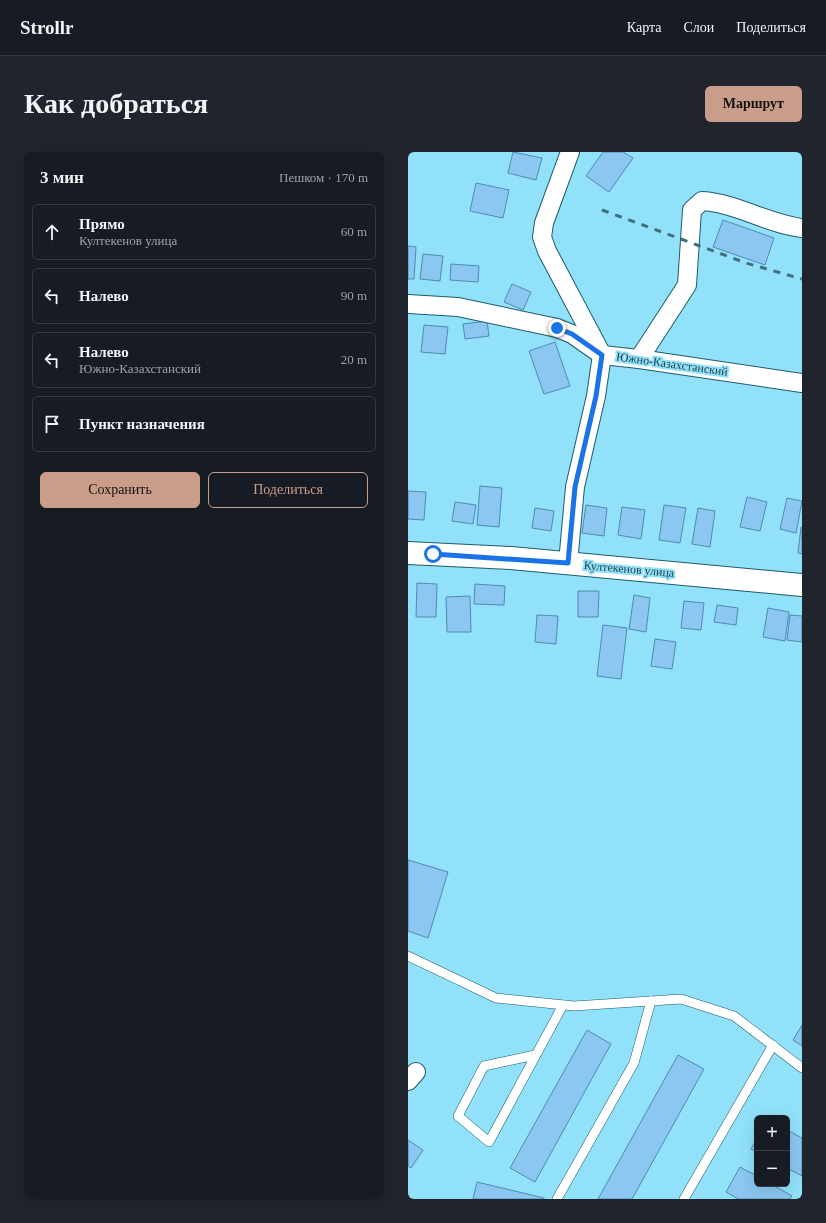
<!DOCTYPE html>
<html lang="ru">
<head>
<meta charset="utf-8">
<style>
  :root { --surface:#171b24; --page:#20242c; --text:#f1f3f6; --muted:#9ea1a6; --line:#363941; --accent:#ca9d8a }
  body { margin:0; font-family:"Times New Roman",serif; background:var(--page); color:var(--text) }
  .controls { position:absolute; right:12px; bottom:12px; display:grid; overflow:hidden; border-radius:6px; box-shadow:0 4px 16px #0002 }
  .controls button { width:36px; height:36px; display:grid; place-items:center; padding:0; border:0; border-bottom:1px solid var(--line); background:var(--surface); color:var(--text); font:20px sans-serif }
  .stop { position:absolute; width:12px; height:12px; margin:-9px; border:3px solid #1a73e8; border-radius:50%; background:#fff }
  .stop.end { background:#1a73e8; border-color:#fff; box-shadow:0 1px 4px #0008 }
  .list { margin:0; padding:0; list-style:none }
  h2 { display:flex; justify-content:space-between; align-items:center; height:52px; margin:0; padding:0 16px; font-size:17px }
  h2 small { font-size:13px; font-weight:400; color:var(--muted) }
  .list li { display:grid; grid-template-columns:26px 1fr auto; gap:12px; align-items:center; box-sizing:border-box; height:56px; margin:0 8px 8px; padding:0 8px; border:1px solid var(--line); border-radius:6px }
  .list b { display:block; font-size:15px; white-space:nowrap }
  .list p { margin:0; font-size:13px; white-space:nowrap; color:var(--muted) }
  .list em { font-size:13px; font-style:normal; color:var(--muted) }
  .actions { display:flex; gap:8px; padding:12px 16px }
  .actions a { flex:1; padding:9px 0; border:1px solid var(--accent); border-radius:6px; text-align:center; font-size:14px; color:var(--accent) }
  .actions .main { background:var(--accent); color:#111 }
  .icon { flex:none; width:22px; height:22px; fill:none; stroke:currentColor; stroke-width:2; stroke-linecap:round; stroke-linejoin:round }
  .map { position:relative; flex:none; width:394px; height:1047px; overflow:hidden; border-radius:6px }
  header { display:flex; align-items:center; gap:24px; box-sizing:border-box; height:56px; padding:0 20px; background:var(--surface); border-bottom:1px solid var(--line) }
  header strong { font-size:19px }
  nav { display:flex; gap:22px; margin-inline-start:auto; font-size:14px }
  .intro { display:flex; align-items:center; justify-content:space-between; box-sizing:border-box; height:96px; padding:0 24px }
  h1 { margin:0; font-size:28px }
  .button { padding:10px 18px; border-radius:6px; background:var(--accent); color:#111; font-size:14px; font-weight:700 }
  main { display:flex; gap:24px; padding:0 24px }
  aside { flex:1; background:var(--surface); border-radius:6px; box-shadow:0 4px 16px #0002 }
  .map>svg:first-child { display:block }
  .building { fill:#8bc7f1; stroke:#4f8ab1 }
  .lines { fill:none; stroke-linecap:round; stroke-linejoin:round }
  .service-casing { stroke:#1d5c6d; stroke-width:10 }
  .minor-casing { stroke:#1d5c6d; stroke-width:20 }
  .tertiary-casing { stroke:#1d5c6d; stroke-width:24 }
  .service { stroke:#fff; stroke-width:9 }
  .minor { stroke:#fff; stroke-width:18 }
  .tertiary { stroke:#fff; stroke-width:22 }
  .rail { stroke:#406f7e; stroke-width:3; stroke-dasharray:7 7; stroke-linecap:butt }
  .route { stroke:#1a73e8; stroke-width:5 }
  .labels { text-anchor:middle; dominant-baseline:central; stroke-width:4; stroke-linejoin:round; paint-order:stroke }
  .street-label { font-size:12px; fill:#1f414b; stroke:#91e1fa }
</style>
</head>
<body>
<header>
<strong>Strollr</strong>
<nav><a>Карта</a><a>Слои</a><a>Поделиться</a></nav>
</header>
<div class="intro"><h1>Как добраться</h1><a class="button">Маршрут</a></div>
<main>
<aside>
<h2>3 мин<small>Пешком · 170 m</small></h2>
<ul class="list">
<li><svg class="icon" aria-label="ahead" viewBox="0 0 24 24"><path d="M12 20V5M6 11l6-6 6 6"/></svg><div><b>Прямо</b><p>Култекенов улица</p></div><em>60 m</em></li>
<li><svg class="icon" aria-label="left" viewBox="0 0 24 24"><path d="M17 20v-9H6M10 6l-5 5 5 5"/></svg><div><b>Налево</b></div><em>90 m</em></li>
<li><svg class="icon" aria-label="left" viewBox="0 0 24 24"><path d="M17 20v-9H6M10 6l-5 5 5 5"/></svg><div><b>Налево</b><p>Южно-Казахстанский</p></div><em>20 m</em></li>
<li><svg class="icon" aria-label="arrive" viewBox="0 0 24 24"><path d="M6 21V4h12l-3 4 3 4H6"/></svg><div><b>Пункт назначения</b></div></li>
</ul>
<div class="actions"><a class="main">Сохранить</a><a>Поделиться</a></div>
</aside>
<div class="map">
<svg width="394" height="1047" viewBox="0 0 394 1047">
  <rect width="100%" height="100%" fill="#91e1fa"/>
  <g class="building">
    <polygon points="105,0 134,6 128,28 100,21"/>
    <polygon points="195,0 215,0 225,6 201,40 178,24"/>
    <polygon points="68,31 101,38 95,66 62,59"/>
    <polygon points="315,68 366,86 357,113 305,95"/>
    <polygon points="0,94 8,95 6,127 0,127"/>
    <polygon points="15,102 35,104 32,129 12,127"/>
    <polygon points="43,112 71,114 70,130 42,128"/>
    <polygon points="104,132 123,140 115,158 96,150"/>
    <polygon points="79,169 81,184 57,187 55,172"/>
    <polygon points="16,173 40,175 37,202 13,200"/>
    <polygon points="147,190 162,234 136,242 121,199"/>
    <polygon points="72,334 94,336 91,375 69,373"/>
    <polygon points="0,339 18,340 16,368 0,367"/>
    <polygon points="339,345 359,350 352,379 332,375"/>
    <polygon points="379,346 394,349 388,381 372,377"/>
    <polygon points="47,350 68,353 65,372 44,369"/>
    <polygon points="178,353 199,356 196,384 174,381"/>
    <polygon points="256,353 278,356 272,391 251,388"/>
    <polygon points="214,355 237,358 233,387 210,383"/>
    <polygon points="127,356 146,359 143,379 124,376"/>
    <polygon points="290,356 307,359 302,395 284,392"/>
    <polygon points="393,375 394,375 394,402 390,401"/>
    <polygon points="9,431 29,432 28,465 8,465"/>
    <polygon points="67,432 97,434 96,453 66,452"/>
    <polygon points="170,439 191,439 190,465 170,465"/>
    <polygon points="226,443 242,446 238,480 221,477"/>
    <polygon points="62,444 63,480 39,480 38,445"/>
    <polygon points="276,449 296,451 293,478 273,476"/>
    <polygon points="309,453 330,456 328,473 306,470"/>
    <polygon points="360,456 381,460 377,489 355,485"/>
    <polygon points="129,463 150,464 148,492 127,490"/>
    <polygon points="382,463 394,464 394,490 379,488"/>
    <polygon points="195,473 219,476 213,527 189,524"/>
    <polygon points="247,487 268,490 264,517 243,514"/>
    <polygon points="0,708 40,720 20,786 0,779"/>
    <polygon points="394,873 394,894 385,888"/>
    <polygon points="179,878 203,892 127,1030 102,1016"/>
    <polygon points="270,903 296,917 224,1047 190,1047"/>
    <polygon points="379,978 394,986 394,1024 379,1016"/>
    <polygon points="349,986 349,1000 343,997"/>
    <polygon points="0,988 15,998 3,1016 0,1014"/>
    <polygon points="332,1015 349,1024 349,1032 363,1032 384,1044 382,1047 330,1047 318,1040"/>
    <polygon points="69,1030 136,1046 136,1047 65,1047"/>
  </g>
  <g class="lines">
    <g class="service-casing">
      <g id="service">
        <polyline points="0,804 88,846 166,854 273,847 326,864 394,916"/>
        <polyline points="127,903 76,914 50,964 81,990 155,853"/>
        <polyline points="149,1047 226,911 243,849"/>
        <polyline points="276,1047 365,893"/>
      </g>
    </g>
    <g class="minor-casing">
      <g id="minor">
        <polyline points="0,152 50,155 149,176 164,182 194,203 231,207 394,231"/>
        <path d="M 231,207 L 279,133 L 284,58 L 294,49 C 329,51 359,72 394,76"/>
        <polyline points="160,411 167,335 188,244 194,203 139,99 134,85 136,71 162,0"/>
        <polyline points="0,929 8,920"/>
      </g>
    </g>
    <g class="tertiary-casing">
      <polyline id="tertiary" points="0,401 103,406 394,433"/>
    </g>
    <use href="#service" class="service"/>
    <use href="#minor" class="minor"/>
    <use href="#tertiary" class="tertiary"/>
    <polyline class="rail" points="194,58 338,111 394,127"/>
  </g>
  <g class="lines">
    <polyline class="route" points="25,402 160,411 167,335 188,244 194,203 164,182 149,176"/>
  </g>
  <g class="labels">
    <g class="street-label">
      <text transform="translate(264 212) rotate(8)">Южно-Казахстанский</text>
      <text transform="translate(221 417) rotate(5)">Култекенов улица</text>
    </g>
  </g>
</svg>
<div class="controls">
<button>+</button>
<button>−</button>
</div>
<div class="stop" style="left:25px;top:402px"></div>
<div class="stop end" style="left:149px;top:176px"></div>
</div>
</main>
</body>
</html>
